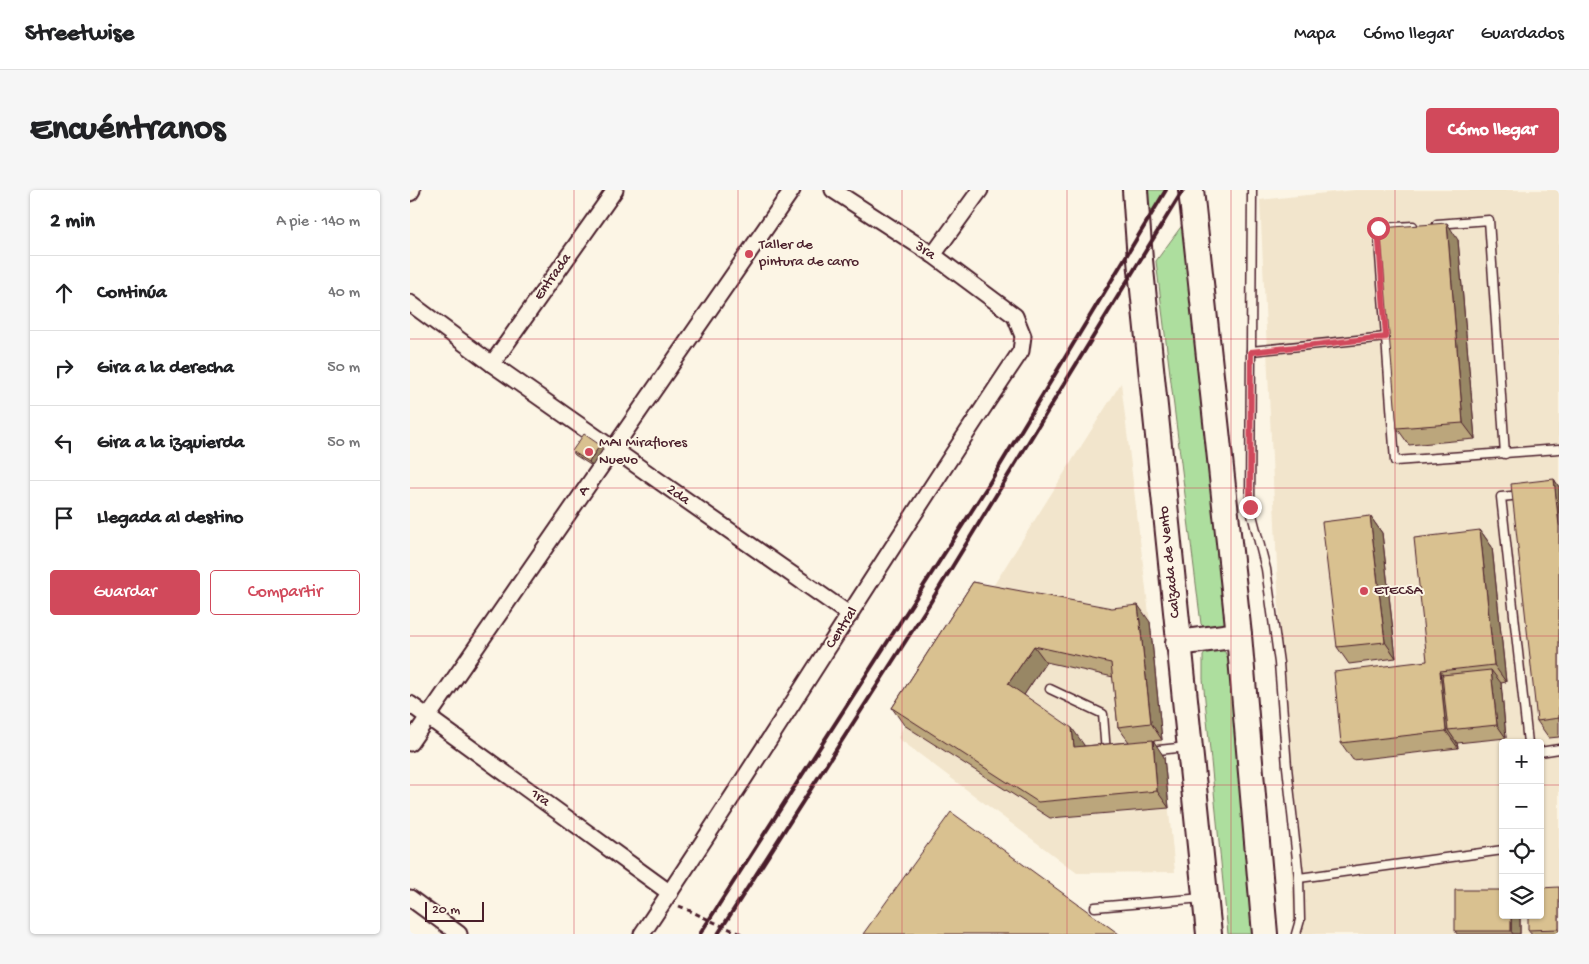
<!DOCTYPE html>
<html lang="es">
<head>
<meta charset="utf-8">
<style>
  :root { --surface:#fff; --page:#f6f6f6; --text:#202124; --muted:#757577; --line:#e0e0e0; --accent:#d1495b }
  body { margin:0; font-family:"Gochi Hand",sans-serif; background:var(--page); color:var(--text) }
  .controls { position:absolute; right:15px; bottom:15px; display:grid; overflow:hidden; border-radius:5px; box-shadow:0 1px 4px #0004 }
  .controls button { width:45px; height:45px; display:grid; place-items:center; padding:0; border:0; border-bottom:1px solid var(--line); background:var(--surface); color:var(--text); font:25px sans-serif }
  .scale { position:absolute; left:15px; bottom:12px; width:59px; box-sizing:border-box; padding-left:5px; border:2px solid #4a1f2b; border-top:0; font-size:14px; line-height:18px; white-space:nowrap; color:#4a1f2b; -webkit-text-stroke:4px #fcf5e5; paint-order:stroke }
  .stop { position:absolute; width:15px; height:15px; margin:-11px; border:4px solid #d1495b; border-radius:50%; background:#fff }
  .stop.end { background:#d1495b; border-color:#fff; box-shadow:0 1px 5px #0008 }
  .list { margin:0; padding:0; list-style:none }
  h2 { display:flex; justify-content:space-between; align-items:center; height:65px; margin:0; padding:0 20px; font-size:21px }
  h2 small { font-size:16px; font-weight:400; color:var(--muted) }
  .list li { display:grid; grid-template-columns:32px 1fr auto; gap:15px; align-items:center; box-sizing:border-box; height:75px; padding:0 20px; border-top:1px solid var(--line) }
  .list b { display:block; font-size:19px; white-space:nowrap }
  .list em { font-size:16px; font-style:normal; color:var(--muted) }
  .actions { display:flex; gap:10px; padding:15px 20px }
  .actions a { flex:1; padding:11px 0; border:1px solid var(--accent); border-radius:5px; text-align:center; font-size:18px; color:var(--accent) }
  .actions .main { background:var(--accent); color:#fff }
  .icon { flex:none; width:28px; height:28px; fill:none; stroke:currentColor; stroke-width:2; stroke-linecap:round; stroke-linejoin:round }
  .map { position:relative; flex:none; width:1149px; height:744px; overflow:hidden; border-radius:5px }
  header { display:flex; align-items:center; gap:30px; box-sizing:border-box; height:70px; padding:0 25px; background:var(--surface); border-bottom:1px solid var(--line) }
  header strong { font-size:24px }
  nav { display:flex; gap:28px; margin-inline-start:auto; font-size:18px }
  .intro { display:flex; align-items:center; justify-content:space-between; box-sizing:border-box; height:120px; padding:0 30px }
  h1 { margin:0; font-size:35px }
  .button { padding:12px 22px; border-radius:5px; background:var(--accent); color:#fff; font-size:18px; font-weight:700 }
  main { display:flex; gap:30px; padding:0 30px }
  aside { flex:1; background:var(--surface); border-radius:5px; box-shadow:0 1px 4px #0004 }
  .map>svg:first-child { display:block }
  .built { fill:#f2e5cc; fill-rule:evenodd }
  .green { fill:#adde9e; stroke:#7c7e64 }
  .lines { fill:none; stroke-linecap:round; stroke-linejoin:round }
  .lane-casing { stroke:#4a1f2b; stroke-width:11 }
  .street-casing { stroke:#4a1f2b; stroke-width:19 }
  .primary-casing { stroke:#4a1f2b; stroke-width:28 }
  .path { stroke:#4a1f2b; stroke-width:3; stroke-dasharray:5 4; stroke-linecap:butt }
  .lane { stroke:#fcf5e5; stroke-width:8 }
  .street { stroke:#fcf5e5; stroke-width:15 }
  .primary { stroke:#fcf5e5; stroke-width:24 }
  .rail { stroke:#4a1f2b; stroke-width:4 }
  .wall { fill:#bba67c; stroke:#4a1f2b; fill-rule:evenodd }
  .shaded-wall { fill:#988765; stroke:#4a1f2b }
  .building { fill:#d9c190; stroke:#4a1f2b }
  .route { stroke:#d1495b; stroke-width:6 }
  .grid { fill:none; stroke:#d1495b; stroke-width:1; stroke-opacity:0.55 }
  .poi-dot { fill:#d1495b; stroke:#fcf5e5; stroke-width:2 }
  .labels { text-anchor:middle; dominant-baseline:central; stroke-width:4; stroke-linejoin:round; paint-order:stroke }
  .poi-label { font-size:15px; fill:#4a1f2b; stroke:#fcf5e5; text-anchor:start }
  .street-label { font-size:15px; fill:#4a1f2b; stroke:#fcf5e5 }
</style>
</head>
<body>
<header>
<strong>Streetwise</strong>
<nav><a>Mapa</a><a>Cómo llegar</a><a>Guardados</a></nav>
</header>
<div class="intro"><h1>Encuéntranos</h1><a class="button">Cómo llegar</a></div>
<main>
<aside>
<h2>2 min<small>A pie · 140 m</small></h2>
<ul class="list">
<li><svg class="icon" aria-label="ahead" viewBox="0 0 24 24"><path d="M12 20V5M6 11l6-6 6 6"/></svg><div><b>Continúa</b></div><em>40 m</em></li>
<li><svg class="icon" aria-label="right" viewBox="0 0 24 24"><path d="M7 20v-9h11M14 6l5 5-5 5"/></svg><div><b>Gira a la derecha</b></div><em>50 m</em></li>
<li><svg class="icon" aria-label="left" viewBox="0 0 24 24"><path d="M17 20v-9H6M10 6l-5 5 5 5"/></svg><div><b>Gira a la izquierda</b></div><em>50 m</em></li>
<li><svg class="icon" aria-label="arrive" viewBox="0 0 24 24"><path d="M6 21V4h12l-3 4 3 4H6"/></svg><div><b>Llegada al destino</b></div></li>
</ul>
<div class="actions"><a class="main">Guardar</a><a>Compartir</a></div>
</aside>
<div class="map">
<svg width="1149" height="744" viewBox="0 0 1149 744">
  <rect width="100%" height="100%" fill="#fcf5e5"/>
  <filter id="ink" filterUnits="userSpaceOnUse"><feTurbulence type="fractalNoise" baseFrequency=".02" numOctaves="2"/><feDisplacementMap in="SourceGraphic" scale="10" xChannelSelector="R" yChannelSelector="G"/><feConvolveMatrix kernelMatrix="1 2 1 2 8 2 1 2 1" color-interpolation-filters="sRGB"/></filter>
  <g filter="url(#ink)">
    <g class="built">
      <path d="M 945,0 L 1149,0 L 1149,744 L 884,744 L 850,10 ZM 1093,553 L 1130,553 L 1130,725 L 1093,725 Z"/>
      <polygon points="711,193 740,432 765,682 667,683 488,548 494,535 575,409"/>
    </g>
    <g class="green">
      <polygon points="725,0 756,0 728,46"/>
      <polygon points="773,34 815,432 812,437 796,439 791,434 746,71"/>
      <polygon points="809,458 815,462 819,471 846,744 818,744 793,489 793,466 797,460"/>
    </g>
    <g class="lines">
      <g class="lane-casing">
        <g id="lane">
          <polyline points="842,0 840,317 856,379 869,473 877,577 889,688 890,730 886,744"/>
          <polyline points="1027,34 1079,30 1095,264"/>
          <polyline points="1003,36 968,38 985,271 1149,259"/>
          <polyline points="841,161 976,147"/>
          <polyline points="1111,305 1091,307 1118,553"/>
          <polyline points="640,499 693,524 696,563"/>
          <polyline points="739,561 777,557"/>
          <polyline points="1130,562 1149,559"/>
          <polyline points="889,688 1093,660"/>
          <polyline points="685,717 793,708"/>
        </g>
      </g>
      <g class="street-casing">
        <g id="street">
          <polyline points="0,3 2,0"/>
          <polyline points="523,65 570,0"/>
          <polyline points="0,113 82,174 440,425"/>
          <polyline points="82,174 205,0"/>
          <polyline points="0,514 260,703"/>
          <polyline points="0,553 382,0"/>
          <polyline points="0,708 49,744"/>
          <path d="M 232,744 C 361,552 482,353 611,161 L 613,146 L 605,126 L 523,65 L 423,0"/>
        </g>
      </g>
      <g class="primary-casing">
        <g id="primary">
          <polyline points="725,0 730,70 799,744"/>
          <polyline points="781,0 829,445 855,744"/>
          <polyline points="768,453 829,445"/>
        </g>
      </g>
      <path class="path" d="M 269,716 C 290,725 310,736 332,744"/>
      <use href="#lane" class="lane"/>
      <use href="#street" class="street"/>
      <use href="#primary" class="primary"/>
      <g class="rail">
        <polyline points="290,744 577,297 756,0"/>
        <polyline points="308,744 520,413 773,0"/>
      </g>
    </g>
    <g class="wall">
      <polygon points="1048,50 1065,249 999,255 987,238"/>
      <polygon points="190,255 193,259 182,276 165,265 162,261"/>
      <polygon points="1144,289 1149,297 1149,547 1139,548 1127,531"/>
      <polygon points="960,326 972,343 986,468 939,474 927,457"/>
      <polygon points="1070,340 1082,357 1096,492 1091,493 1096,548 1047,553 1048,558 943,570 931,553 1017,471"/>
      <path d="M 563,392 L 740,432 L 752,550 L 743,551 L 754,567 L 759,618 L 640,628 L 494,535 L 482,518 ZM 636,472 L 703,487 L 708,537 L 719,552 L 674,556 L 674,555 L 614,505 Z"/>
      <polygon points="1149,697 1149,744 1121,744 1118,740"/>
      <polygon points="1110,725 1110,744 1047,744 1045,741"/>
    </g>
    <g class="shaded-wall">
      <polygon points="1037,33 1048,50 1065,249 1053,233"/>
      <polygon points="190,255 193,259 182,276 179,272"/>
      <polygon points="1144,289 1149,297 1149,336"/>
      <polygon points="960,326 972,343 986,468 975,452"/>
      <polygon points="1070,340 1082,357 1096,492 1084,475"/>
      <polygon points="728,415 740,432 752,550 741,533"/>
      <polygon points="624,456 636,472 610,511 598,494"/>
      <polygon points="1081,480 1091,493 1096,548 1087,535"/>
      <polygon points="1030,481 1042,498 1038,540 1047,553 1048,558 1036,541"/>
      <polygon points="662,538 674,555 675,574 664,557"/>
      <polygon points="743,550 754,567 759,618 747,601"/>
      <polygon points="1101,725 1110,725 1110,744 1103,744 1101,741"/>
    </g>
    <g class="building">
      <polygon points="1037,33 1053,233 987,238 970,38"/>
      <polygon points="174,244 190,255 179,272 162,261"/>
      <polygon points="1144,289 1149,336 1149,528 1127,531 1101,294"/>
      <polygon points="960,326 975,452 927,457 912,332"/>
      <polygon points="1070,340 1084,475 1030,481 1036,541 931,553 924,482 1017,471 1004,348"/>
      <polygon points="563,392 702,418 728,415 741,533 708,537 701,473 624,456 598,494 662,538 664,557 743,550 747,601 628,612 482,518"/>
      <polygon points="1081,480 1087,535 1038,540 1032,485"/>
      <polygon points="541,622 709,744 453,744"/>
      <polygon points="1149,697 1149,739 1118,740 1118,725 1130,725 1130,698"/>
      <polygon points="1045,700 1093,700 1093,725 1101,725 1101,741 1045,741"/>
    </g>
  </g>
  <g class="lines" filter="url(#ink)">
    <polyline class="route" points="840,317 841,162 976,147 968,38"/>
  </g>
  <path class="grid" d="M 164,0 L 164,744M 328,0 L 328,744M 492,0 L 492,744M 657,0 L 657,744M 821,0 L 821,744M 985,0 L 985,744M 0,149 L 1149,149M 0,298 L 1149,298M 0,446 L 1149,446M 0,595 L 1093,595M 1130,595 L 1149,595"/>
  <g class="poi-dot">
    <circle cx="339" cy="64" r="5"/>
    <circle cx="179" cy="262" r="5"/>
    <circle cx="954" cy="401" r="5"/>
  </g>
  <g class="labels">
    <g class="poi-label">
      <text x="349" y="55">Taller de<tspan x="349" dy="17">pintura de carro</tspan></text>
      <text x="189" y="253">MAI Miraflores<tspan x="189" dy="17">Nuevo</tspan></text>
      <text x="964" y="401">ETECSA</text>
    </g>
    <g class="street-label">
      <text transform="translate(515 61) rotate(34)">3ra</text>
      <text transform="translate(143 87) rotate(-55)">Entrada</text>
      <text transform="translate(174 301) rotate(-55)">A</text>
      <text transform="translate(268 305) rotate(35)">2da</text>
      <text transform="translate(760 372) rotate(-96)">Calzada de Vento</text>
      <text transform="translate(432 438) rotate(-57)">Central</text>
      <text transform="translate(130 608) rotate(36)">1ra</text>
    </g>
  </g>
</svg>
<div class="controls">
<button>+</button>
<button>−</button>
<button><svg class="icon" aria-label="locate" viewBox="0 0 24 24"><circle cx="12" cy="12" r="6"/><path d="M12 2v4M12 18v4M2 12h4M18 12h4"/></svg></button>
<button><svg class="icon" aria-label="layers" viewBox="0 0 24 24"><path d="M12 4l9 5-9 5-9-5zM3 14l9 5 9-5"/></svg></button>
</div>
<div class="scale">20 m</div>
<div class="stop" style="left:968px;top:38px"></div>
<div class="stop end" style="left:840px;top:317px"></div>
</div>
</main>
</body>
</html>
